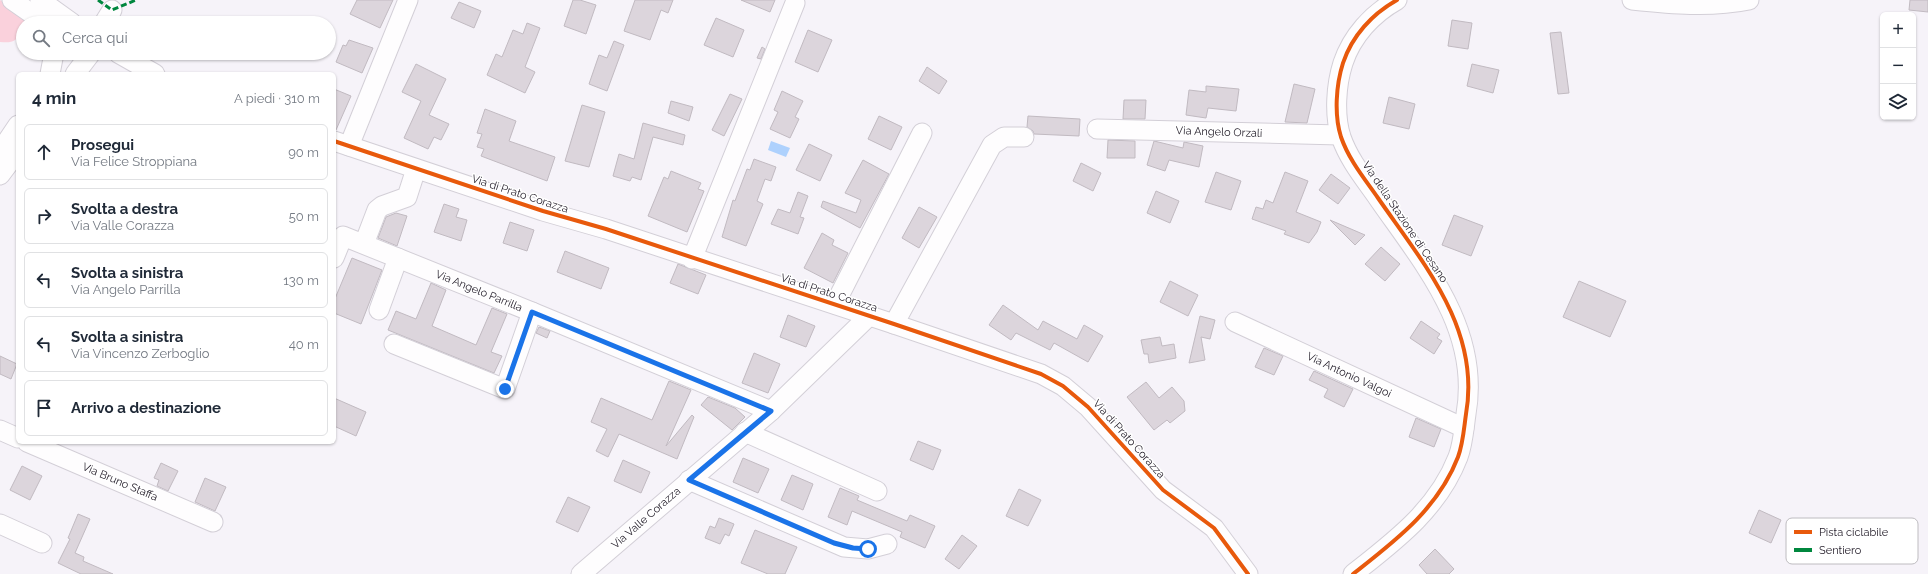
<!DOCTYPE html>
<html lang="it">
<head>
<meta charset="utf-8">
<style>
  :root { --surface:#fff; --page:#f2f2f3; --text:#1f2937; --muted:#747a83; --line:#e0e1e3 }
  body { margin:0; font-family:Raleway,sans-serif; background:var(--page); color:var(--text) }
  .controls { position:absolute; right:12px; top:12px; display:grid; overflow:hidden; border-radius:6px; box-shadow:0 1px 3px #0004 }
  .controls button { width:36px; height:36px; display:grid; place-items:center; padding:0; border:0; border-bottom:1px solid var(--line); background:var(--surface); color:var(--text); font:20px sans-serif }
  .stop { position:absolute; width:12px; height:12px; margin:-9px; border:3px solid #1a73e8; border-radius:50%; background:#fff }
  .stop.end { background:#1a73e8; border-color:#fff; box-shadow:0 1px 4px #0008 }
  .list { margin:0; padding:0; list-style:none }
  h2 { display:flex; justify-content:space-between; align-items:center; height:52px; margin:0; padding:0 16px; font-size:17px }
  h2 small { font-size:13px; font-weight:400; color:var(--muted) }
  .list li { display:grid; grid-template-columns:26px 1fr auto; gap:12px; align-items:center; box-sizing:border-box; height:56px; margin:0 8px 8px; padding:0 8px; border:1px solid var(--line); border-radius:6px }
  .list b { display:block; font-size:15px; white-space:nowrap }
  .list p { margin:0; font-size:13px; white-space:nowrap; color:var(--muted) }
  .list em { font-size:13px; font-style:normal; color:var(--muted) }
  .icon { flex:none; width:22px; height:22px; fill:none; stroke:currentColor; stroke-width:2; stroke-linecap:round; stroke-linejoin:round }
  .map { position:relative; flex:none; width:1928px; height:574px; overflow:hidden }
  .search { position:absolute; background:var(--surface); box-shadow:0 1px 3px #0004; left:16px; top:16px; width:320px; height:44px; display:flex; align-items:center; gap:10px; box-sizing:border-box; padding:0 14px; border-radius:22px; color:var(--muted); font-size:15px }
  .panel { position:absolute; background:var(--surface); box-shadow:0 1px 3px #0004; left:16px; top:72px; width:320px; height:372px; border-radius:6px }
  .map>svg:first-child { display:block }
  .green { fill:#fad1dc }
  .water { fill:#aed1fd }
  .building { fill:#dcd5dc; stroke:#c1bac1 }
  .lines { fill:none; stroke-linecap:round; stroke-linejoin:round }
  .minor-casing { stroke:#d3cfd7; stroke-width:21 }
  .minor { stroke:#fefdfe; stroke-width:19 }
  .quiet { stroke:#00873e; stroke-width:3; stroke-dasharray:6 3; stroke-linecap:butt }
  .cycleway-casing { stroke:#fff; stroke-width:6 }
  .cycleway { stroke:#e8590c; stroke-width:4 }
  .route { stroke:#1a73e8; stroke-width:5 }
  .labels { text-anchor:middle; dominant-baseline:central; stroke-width:3; stroke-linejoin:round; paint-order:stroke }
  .street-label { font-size:11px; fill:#27212d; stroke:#fff }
  .key { fill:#fff; stroke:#bebcc0; stroke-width:1 }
  .key-label { font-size:11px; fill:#27212d }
</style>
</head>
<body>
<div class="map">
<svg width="1928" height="574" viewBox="0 0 1928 574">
  <rect width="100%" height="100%" fill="#f6f3f9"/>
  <path class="green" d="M 0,0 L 27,17 L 26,23 L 23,23 L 23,32 C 14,42 13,43 0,42 Z"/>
  <polygon class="water" points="771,141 790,148 786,157 768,150"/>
  <g class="building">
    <polygon points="357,0 393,0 380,28 350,14"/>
    <polygon points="573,0 580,0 596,5 586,34 564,26"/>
    <polygon points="635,0 673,0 668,13 661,10 650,40 624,31"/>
    <polygon points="741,0 775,0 770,12"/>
    <polygon points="1910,0 1928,0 1928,12 1909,10"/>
    <polygon points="459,2 481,11 474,28 451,18"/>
    <polygon points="716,18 744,30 733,57 704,45"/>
    <polygon points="1452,20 1472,23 1468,49 1448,46"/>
    <polygon points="527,23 540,28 525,67 535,72 525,93 487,75 496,54 502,57 513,30 523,34"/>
    <polygon points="808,30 832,40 818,72 795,62"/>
    <polygon points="1561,32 1569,93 1558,94 1550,33"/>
    <polygon points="349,40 373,48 362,73 336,62 343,45 346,46"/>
    <polygon points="614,41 624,45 607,91 589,84 599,55 607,58"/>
    <polygon points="762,47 765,49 761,59 757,58"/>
    <polygon points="416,64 446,79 429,115 449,124 441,140 434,137 428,149 404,138 421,101 402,92"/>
    <polygon points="1472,64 1499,70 1493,93 1467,86"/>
    <polygon points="927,67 947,81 939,94 919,81"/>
    <polygon points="1294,84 1315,89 1307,123 1285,122"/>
    <polygon points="1206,86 1239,89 1236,111 1208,108 1206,118 1186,115 1189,90 1206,92"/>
    <polygon points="334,89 351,96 336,130 334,130"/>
    <polygon points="782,91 803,101 795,117 799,119 790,138 770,129 778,112 774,110"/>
    <polygon points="730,94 742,99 724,136 712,130"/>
    <polygon points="1389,97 1415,104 1409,129 1383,123"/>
    <polygon points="1124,100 1146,100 1145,119 1123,119"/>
    <polygon points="671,101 693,107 689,121 668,113"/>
    <polygon points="582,105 605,112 589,167 565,161"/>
    <polygon points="485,109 516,121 509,141 555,157 547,181 481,156 484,149 477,147 482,134 477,133"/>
    <polygon points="879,116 902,127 891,150 868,139"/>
    <polygon points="1028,116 1080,119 1079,136 1034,134 1033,131 1027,127"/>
    <polygon points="643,123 685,135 683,145 653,137 641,180 632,177 630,181 613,176 619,154 634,159"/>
    <polygon points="1108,140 1135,141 1135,158 1107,158"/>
    <polygon points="1154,141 1183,148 1184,142 1203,146 1199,167 1169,160 1165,171 1147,165"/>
    <polygon points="809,144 832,155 820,181 796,170"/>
    <polygon points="754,159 776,167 771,181 765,179 757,201 763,204 746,246 722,237 733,200 735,201 747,169 750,170"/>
    <polygon points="863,160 889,174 860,228 821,207 823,201 856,213 861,200 845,193"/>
    <polygon points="1081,163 1101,173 1093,191 1073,181"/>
    <polygon points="671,171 701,183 698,189 704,191 687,232 648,216 664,177 668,179"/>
    <polygon points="1216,172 1241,181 1231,210 1205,202"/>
    <polygon points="1285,172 1308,181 1296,212 1321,222 1317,232 1309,243 1284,234 1286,231 1252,219 1256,207 1263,209 1266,200 1273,203"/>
    <polygon points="1331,174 1350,188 1338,204 1319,190"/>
    <polygon points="1156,191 1179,201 1170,223 1147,213"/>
    <polygon points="798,192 808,196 800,217 804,218 798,234 771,224 778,209 790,213"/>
    <polygon points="444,204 459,209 456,217 467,220 461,241 434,232"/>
    <polygon points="919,207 937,217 919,248 902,238"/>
    <polygon points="396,213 407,216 397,246 378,238 386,217"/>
    <polygon points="1454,215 1483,226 1471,256 1442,245"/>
    <polygon points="1330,220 1365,235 1355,245"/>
    <polygon points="510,222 534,230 527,251 503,243"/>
    <polygon points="822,233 834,240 832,245 848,253 833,283 804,268"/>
    <polygon points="1381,247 1400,264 1385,281 1365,264"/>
    <polygon points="565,251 609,268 601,289 557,272"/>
    <polygon points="352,258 382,270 361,324 334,313 334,301"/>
    <polygon points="678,264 706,275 698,294 670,283"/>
    <polygon points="1170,281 1198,295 1188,316 1160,302"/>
    <polygon points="1579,281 1626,301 1610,337 1563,317"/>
    <polygon points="431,283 446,290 432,326 476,345 492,308 507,314 491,352 502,356 494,373 388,330 396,311 416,319"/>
    <polygon points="1003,305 1038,330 1043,321 1077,339 1084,325 1103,336 1088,362 1054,343 1050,350 1016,333 1011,340 989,325"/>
    <polygon points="788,315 815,326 806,347 780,337"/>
    <polygon points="1200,316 1215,320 1210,339 1201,337 1205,360 1189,363"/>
    <polygon points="1421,321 1440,334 1437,338 1442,341 1434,354 1410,338"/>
    <polygon points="539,327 550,331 547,338 536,333"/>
    <polygon points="1160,337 1162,346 1174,344 1176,358 1149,363 1148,354 1144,354 1141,340"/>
    <polygon points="1264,348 1283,356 1274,375 1255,367"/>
    <polygon points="754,353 780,364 768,393 742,383"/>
    <polygon points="0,356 17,364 11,379 0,374"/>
    <polygon points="1314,371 1353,389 1344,407 1324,397 1328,389 1309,380"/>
    <polygon points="669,381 691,390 666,446 692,415 694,417 677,459 619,434 608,457 596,451 607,429 591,422 601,398 652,420"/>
    <polygon points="1146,382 1159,398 1172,387 1184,401 1185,411 1170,423 1167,420 1154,430 1127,397"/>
    <polygon points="708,397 735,408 745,417 732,430 701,405"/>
    <polygon points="334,398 366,412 356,436 334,426"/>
    <polygon points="1416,418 1441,429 1434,447 1409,437"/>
    <polygon points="918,441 941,450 933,470 910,460"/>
    <polygon points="743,458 769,469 758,493 733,482"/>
    <polygon points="623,460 650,472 641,493 614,481"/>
    <polygon points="161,463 178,471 168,491 157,486 159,480 154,478"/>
    <polygon points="22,466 42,476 30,500 10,490"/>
    <polygon points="792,475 813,484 803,510 781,500"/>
    <polygon points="205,478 226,487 215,511 195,502"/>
    <polygon points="840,488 859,496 857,500 907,521 910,515 935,526 925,548 900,537 902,532 852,511 847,525 828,517"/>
    <polygon points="1019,489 1041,500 1028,526 1006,516"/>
    <polygon points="568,497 590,507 578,532 556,522"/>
    <polygon points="1759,510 1781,520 1771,543 1749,533"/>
    <polygon points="78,514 90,519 75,553 84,557 83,561 113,574 81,574 58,563 70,539 68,538"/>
    <polygon points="719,518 734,524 729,536 725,534 720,544 705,538 710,526 715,528"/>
    <polygon points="755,530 797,547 785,574 768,574 741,563"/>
    <polygon points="962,535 977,546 959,569 945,559"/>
    <polygon points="1435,549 1454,569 1449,574 1427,574 1419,565"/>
  </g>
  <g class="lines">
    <g class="minor-casing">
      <g id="minor">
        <polyline points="12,0 45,23"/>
        <polyline points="40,0 72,23"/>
        <path d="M 1632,0 C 1671,4 1710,8 1749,0"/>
        <polyline points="104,23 112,10"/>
        <polyline points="118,53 155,74"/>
        <polyline points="50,74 54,53"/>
        <polyline points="75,74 91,53"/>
        <polyline points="1097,129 1340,135"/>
        <polyline points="334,141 543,211 606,229 894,324 1041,374 1063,386 1088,407 1163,490 1214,528 1248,574"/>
        <polyline points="349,146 408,0"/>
        <polyline points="0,152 18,125"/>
        <polyline points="0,175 18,151"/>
        <polyline points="364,244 377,210 382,206 407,197 416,169"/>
        <polyline points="334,258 343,236 532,312 771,411"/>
        <polyline points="692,259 795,3"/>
        <polyline points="835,304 922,133"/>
        <polyline points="379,310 398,258"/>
        <polyline points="1235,322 1464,428"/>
        <polyline points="894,324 992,145 1004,137 1024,137"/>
        <polyline points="394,344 505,389 532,312"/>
        <polyline points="0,430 18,438"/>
        <polyline points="745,432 877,491"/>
        <polyline points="27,442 213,522"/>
        <polyline points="689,480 844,547 868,549 887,544"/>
        <polyline points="0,524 42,543"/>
        <polyline points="581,574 771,411 869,316"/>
        <path d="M 1353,574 C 1395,541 1438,509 1458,457 C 1463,444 1464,428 1466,414 C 1481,329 1423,263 1378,198 C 1364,178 1349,160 1341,137 C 1334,115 1336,85 1343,63 C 1352,36 1372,14 1397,0"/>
      </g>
    </g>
    <use href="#minor" class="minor"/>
    <polyline class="quiet" points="98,0 112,10 136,0"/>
    <g class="cycleway-casing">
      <g id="cycleway">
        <polyline points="334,141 543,211 606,229 894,324 1041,374 1063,386 1088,407 1163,490 1214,528 1248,574"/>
        <path d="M 1353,574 C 1395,541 1438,509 1458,457 C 1463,444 1464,428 1466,414 C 1481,329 1423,263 1378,198 C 1364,178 1349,160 1341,137 C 1334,115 1336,85 1343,63 C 1352,36 1372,14 1397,0"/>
      </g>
    </g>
    <use href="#cycleway" class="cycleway"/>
  </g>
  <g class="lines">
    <polyline class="route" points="505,389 532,312 771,411 689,480 834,543 853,548 868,549"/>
  </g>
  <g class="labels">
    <g class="street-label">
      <text transform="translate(1219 132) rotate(2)">Via Angelo Orzali</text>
      <text transform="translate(520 194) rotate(18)">Via di Prato Corazza</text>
      <text transform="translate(1405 222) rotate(56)">Via della Stazione di Cesano</text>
      <text transform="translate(479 291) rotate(22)">Via Angelo Parrilla</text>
      <text transform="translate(829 293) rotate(18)">Via di Prato Corazza</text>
      <text transform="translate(1349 375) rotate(25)">Via Antonio Valgoi</text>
      <text transform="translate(1129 439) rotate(48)">Via di Prato Corazza</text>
      <text transform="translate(120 482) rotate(23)">Via Bruno Staffa</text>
      <text transform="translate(646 518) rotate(-41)">Via Valle Corazza</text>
    </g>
  </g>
  <rect x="1786" y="518" width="132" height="46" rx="6" class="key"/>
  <rect x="1794" y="530" width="18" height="4" fill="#e8590c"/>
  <rect x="1794" y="548" width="18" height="4" fill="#00873e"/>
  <g class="key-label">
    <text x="1819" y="536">Pista ciclabile</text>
    <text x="1819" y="554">Sentiero</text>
  </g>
</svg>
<div class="controls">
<button>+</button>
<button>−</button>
<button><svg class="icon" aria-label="layers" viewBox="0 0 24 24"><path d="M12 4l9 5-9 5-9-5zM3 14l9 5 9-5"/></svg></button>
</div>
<div class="stop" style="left:868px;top:549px"></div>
<div class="stop end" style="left:505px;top:389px"></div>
<div class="search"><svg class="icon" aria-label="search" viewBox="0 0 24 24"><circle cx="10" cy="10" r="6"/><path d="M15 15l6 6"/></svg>Cerca qui</div>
<section class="panel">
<h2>4 min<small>A piedi · 310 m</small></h2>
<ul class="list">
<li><svg class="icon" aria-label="ahead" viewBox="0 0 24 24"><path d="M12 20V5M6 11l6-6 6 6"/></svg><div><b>Prosegui</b><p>Via Felice Stroppiana</p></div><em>90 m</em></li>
<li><svg class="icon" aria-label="right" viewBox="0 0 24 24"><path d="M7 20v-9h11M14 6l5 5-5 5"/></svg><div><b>Svolta a destra</b><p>Via Valle Corazza</p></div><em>50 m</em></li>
<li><svg class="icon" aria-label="left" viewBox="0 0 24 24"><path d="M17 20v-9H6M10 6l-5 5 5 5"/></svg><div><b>Svolta a sinistra</b><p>Via Angelo Parrilla</p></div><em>130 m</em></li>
<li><svg class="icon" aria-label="left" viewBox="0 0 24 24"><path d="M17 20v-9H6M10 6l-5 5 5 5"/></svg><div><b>Svolta a sinistra</b><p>Via Vincenzo Zerboglio</p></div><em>40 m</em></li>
<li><svg class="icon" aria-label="arrive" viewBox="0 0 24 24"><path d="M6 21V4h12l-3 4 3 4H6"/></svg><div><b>Arrivo a destinazione</b></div></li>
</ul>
</section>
</div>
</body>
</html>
